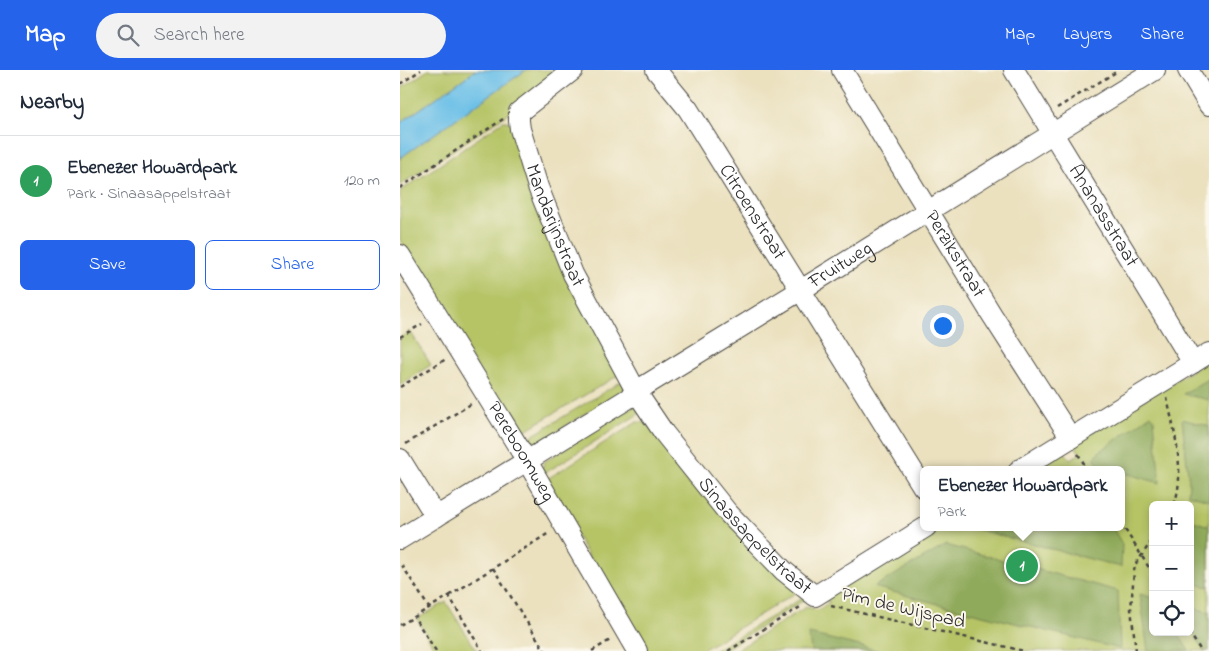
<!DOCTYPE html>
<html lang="en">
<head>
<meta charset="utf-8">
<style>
  :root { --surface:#fff; --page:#f2f2f3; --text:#1f2937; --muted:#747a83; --line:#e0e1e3; --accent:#2563eb }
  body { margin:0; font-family:"Indie Flower",sans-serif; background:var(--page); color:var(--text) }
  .controls { position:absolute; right:15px; bottom:15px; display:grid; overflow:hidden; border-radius:8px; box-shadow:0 2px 8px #0003 }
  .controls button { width:45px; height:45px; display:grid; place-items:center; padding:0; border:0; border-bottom:1px solid var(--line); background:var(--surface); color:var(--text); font:25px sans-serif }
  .you { position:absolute; left:542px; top:255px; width:18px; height:18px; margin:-12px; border:4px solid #fff; border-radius:50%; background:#1a73e8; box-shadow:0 0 0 8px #1a73e833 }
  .badge { display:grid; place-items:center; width:32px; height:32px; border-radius:50%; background:var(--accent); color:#fff; font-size:16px; font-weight:700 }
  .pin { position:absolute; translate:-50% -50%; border:2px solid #fff; box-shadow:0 1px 5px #0006 }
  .popup { position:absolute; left:520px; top:396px; width:205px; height:65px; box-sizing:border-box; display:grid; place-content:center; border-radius:8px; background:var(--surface); filter:drop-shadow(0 1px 4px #0005); font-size:16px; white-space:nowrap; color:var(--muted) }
  .popup b { font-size:19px; color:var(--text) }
  .popup::after { content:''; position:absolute; left:50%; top:100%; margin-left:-10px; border:10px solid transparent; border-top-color:var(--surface) }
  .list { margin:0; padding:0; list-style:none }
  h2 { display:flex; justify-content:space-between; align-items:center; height:65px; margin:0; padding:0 20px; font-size:21px }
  h2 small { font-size:16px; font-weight:400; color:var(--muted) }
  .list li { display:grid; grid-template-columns:32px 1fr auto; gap:15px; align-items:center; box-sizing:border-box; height:90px; padding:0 20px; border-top:1px solid var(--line) }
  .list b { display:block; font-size:19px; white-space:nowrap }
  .list p { margin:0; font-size:16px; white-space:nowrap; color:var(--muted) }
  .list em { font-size:16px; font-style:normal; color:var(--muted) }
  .actions { display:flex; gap:10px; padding:15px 20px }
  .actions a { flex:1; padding:11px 0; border:1px solid var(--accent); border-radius:8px; text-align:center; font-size:18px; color:var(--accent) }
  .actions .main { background:var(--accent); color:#fff }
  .icon { flex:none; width:28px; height:28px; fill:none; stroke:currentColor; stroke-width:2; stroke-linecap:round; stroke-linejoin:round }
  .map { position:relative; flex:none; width:809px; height:581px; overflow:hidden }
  header { display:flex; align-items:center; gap:30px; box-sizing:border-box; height:70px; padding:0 25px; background:var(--accent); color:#fff }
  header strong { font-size:24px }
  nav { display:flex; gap:28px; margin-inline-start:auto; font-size:18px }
  .search { width:350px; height:45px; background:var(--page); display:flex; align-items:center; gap:12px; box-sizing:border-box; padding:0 18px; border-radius:28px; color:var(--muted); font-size:19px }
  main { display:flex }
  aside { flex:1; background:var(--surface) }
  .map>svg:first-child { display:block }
  .green { fill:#b6c466; stroke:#707848; fill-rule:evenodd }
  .forest { fill:#90aa5b; stroke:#5e6a43 }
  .water { fill:#6bbfe7; stroke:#4b7589 }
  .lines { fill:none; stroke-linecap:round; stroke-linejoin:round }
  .minor-casing { stroke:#484641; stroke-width:22 }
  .path { stroke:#484641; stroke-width:2.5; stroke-dasharray:4 4; stroke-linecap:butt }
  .minor { stroke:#fff; stroke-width:20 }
  .labels { text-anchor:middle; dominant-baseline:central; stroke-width:4; stroke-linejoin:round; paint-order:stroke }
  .street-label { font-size:20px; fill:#2b2b2b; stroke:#fbf7ec }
</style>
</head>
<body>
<header>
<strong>Map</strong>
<div class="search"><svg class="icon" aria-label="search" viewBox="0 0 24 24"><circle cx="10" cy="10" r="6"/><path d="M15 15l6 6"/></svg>Search here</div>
<nav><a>Map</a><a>Layers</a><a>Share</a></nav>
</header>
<main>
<aside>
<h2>Nearby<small></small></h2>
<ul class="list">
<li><span class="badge" style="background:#2e9e5b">1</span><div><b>Ebenezer Howardpark</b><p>Park · Sinaasappelstraat</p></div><em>120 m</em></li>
</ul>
<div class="actions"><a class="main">Save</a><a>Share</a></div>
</aside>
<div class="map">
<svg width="809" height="581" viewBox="0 0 809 581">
  <rect width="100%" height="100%" fill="#fbf7ec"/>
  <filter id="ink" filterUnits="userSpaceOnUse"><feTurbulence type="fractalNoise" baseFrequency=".02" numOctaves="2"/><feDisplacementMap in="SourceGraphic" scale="10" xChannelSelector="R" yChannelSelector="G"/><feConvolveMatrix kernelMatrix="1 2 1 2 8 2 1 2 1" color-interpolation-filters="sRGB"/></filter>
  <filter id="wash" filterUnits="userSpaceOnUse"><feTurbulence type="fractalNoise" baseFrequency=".0096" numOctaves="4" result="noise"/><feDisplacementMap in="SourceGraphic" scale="20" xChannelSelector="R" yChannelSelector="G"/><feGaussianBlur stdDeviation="1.12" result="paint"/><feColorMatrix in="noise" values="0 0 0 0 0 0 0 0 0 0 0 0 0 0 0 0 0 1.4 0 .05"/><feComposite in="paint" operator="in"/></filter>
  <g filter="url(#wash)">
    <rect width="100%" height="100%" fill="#ebe1bf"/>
    <g class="green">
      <polygon points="28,0 76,0 0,53 0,19"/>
      <polygon points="126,0 162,0 112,41 0,115 0,88"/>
      <polygon points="103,51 107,51 111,53 219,305 117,365 0,170 0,121 53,86"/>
      <polygon points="10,261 31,295 0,315 0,268"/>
      <path d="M 809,290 L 809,581 L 335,581 L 406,537 L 418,540 L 430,532 L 420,529 L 537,457 L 721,457 L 721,400 L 630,400 L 663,380 L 670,389 L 680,384 L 674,373 ZM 753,435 L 790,435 L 790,562 L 753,562 Z"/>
      <polygon points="222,311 225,319 138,373 125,370"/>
      <polygon points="235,335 240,343 145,403 142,399 144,392"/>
      <polygon points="237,352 246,353 397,522 301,581 245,581 144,411"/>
      <polygon points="404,527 406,529 322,581 314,581"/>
      <polygon points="46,532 77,581 36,581 17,549"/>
    </g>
    <g class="forest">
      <polygon points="809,308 809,330 783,324"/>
      <path d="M 751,345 L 754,349 L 760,413 L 721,402 L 721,400 C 709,400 698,400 695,388 L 699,382 Z"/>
      <polygon points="782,349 809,356 809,430 788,424 789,413"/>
      <polygon points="790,450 809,456 809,517 790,513"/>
      <polygon points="568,457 712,457 722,474 721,497"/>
      <polygon points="546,475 718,521 720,579 542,535 474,517"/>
      <polygon points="740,524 753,528 753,562 777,562 789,581 748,581"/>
      <polygon points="790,537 809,542 809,581 804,581 790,558"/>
      <polygon points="409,564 481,581 411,581"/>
    </g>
    <polygon class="water" points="76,0 126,0 0,88 0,53"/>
  </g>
  <g filter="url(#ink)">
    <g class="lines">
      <g class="minor-casing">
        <g id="minor">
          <path id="s1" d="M 173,0 L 119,42 L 119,51 L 120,59 L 138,117 L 173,204 L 237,323 L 264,363 L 328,443 L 384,501 L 415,526 L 526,457"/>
          <path id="s2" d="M 256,0 L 288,39 L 523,417"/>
          <path id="s3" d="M 442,0 L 592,245 L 671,368"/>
          <path id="s4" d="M 614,0 L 793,293"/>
          <polyline points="788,0 809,35"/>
          <path id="s5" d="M 0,185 L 127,391 L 237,581"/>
          <polyline points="0,389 36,447"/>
          <polyline points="619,400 809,283"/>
          <path id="s6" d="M 0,469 L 237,323 L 246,315 L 401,220 L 755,0"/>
        </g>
      </g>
      <g class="path">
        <polyline points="0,14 21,0"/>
        <polyline points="657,38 716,2"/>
        <polyline points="0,118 103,49"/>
        <polyline points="0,267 22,254"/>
        <polyline points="0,317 46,289"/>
        <path d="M 767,328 C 774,361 786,402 774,435"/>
        <polyline points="6,374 71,334"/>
        <polyline points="678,384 688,400"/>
        <polyline points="721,453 753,504"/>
        <polyline points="2,495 29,538"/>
        <polyline points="93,498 145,581"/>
        <polyline points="49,526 149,463"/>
        <polyline points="431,536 624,581"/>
        <polyline points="0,555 14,547"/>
        <polyline points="789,562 801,581"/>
        <polyline points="36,581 14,547 49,526 82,581"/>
        <polyline points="192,581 212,569"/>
        <polyline points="328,581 402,536"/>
        <polyline points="736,581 731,539 734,501 735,495 753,469"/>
      </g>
      <use href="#minor" class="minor"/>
    </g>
  </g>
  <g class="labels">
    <g class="street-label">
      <text stroke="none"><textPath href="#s2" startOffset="172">Citroenstraat</textPath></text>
      <text stroke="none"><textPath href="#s4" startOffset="171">Ananasstraat</textPath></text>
      <text stroke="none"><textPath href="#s1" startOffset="188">Mandarijnstraat</textPath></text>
      <text stroke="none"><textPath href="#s3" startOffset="216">Perzikstraat</textPath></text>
      <text stroke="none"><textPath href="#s6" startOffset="519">Fruitweg</textPath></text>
      <text stroke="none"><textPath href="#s5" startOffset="231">Pereboomweg</textPath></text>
      <text stroke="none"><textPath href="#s1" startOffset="561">Sinaasappelstraat</textPath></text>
      <text transform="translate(503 539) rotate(13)">Pim de Wijspad</text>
    </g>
  </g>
</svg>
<div class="controls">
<button>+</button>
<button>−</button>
<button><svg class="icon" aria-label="locate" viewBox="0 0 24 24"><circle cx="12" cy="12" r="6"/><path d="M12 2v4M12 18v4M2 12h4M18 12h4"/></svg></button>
</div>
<div class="you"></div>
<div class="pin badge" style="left:622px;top:496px;background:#2e9e5b">1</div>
<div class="popup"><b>Ebenezer Howardpark</b>Park</div>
</div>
</main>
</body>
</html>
